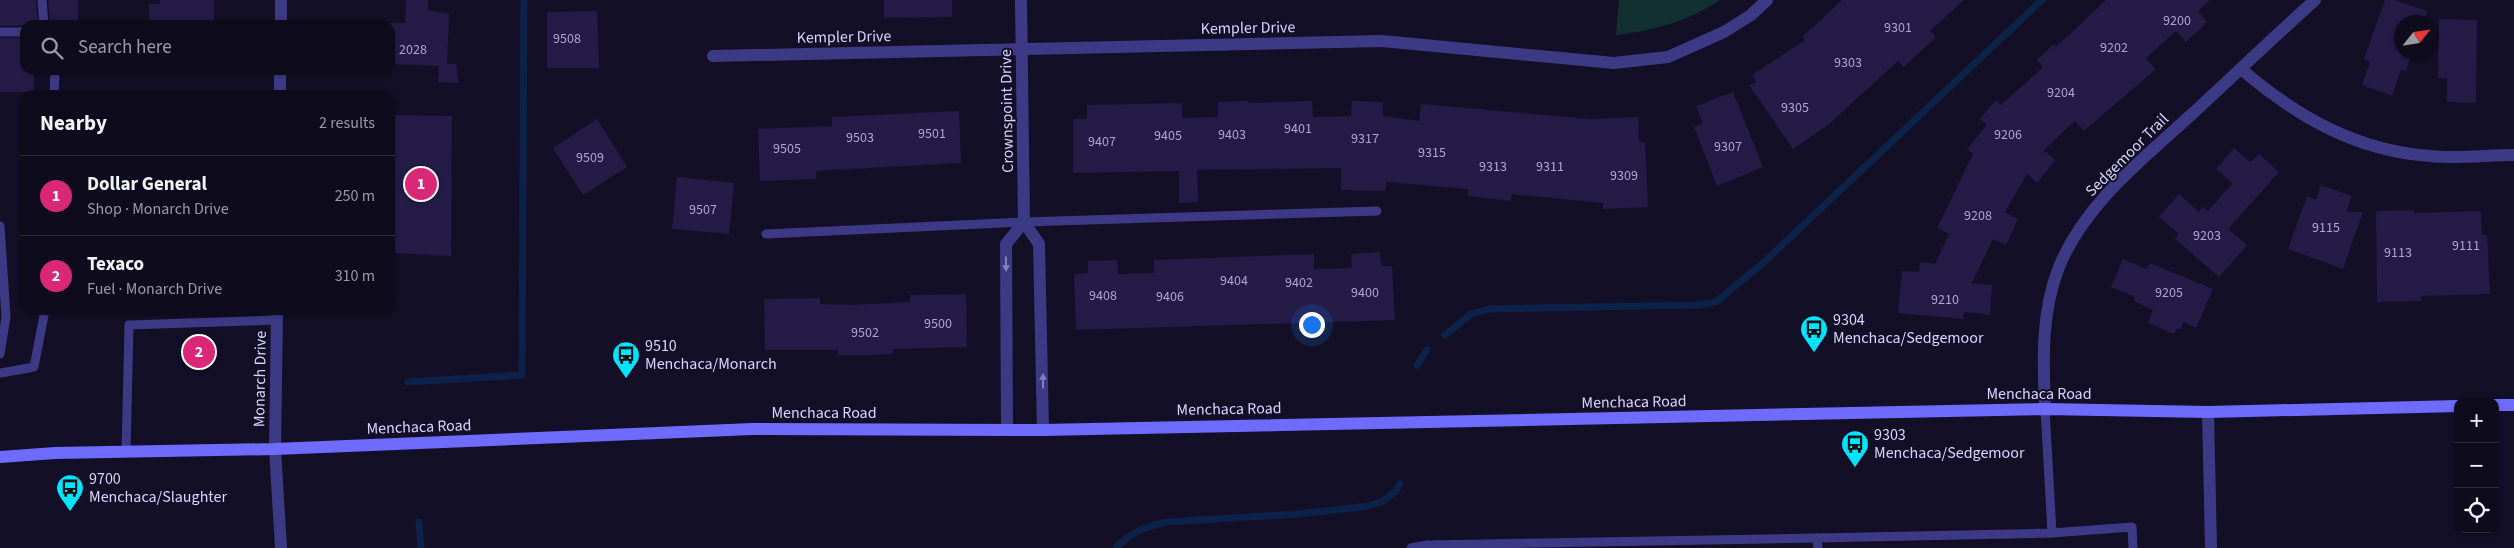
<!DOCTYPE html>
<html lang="en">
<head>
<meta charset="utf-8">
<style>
  :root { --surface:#0e0b1c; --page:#171425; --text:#f1f3f6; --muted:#9b9ba3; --line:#2e2b3b; --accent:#db2777 }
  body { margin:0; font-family:"Source Sans 3",sans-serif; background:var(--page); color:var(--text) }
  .controls { position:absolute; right:15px; bottom:15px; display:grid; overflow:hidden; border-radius:10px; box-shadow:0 1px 4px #0004 }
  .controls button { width:45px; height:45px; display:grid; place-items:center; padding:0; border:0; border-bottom:1px solid var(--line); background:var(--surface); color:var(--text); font:25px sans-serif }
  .compass { position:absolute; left:2394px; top:15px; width:45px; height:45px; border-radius:50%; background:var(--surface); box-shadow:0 1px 4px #0004; rotate:60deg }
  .you { position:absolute; left:1311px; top:324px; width:18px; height:18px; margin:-12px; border:4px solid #fff; border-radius:50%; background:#1a73e8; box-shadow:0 0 0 8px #1a73e833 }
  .badge { display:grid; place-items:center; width:32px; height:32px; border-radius:50%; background:var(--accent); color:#fff; font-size:16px; font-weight:700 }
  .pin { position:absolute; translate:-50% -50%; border:2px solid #fff; box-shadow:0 1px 5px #0006 }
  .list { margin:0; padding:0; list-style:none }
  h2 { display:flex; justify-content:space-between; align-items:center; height:65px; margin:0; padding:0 20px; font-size:21px }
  h2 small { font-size:16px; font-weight:400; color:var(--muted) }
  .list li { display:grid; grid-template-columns:32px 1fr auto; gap:15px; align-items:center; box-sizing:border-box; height:80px; padding:0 20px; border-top:1px solid var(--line) }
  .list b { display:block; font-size:19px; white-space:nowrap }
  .list p { margin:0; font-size:16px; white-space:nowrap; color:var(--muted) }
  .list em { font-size:16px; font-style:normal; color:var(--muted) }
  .icon { flex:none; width:28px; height:28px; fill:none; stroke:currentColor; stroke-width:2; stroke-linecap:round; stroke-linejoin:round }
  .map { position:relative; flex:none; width:2514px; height:548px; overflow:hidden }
  .search { position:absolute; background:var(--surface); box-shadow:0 1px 4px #0004; left:20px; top:20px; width:375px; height:55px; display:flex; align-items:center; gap:12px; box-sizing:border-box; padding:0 18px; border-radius:15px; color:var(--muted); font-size:19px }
  .panel { position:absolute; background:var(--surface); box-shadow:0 1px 4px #0004; left:20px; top:90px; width:375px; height:225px; border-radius:15px }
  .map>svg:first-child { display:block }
  .green { fill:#12302f }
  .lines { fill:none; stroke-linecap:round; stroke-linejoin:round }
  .stream { stroke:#0c2248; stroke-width:7 }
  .building { fill:#241b47 }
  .service { stroke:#3d3a85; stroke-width:9 }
  .minor { stroke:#3d3a85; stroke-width:12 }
  .tertiary { stroke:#3d3a85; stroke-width:12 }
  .secondary { stroke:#6f6bff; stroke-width:12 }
  .oneway { fill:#837fbc }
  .labels { text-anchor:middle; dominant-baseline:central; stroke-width:4; stroke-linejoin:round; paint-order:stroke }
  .number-label { font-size:14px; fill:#aca6d1 }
  .street-label { font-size:16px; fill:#d9d4ff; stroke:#130f26 }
  .poi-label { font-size:16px; fill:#d9d4ff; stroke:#130f26; text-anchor:start }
</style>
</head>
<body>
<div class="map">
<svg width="2514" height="548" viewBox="0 0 2514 548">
  <rect width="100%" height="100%" fill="#130f26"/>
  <path class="green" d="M 1619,0 L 1720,0 C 1687,22 1655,30 1616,35 Z"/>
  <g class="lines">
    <g class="stream">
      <polyline points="1445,335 1471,314 1489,309 1700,305 1716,302 1763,263 2042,0"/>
      <polyline points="1417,365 1427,350"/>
      <polyline points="408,382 522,375 524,0"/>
      <polyline points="419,522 421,548"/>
      <path d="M 1116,548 C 1130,533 1146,526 1167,522 L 1298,514 L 1369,506 L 1383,501 L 1395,492 L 1400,484"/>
    </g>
  </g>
  <g class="building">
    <polygon points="0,0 36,0 38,25 0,26"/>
    <polygon points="48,0 78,0 78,25 50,25"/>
    <polygon points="160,0 214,0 214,25 149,25 149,4 160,4"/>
    <polygon points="406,0 428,0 428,10 449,14 447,64 456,64 459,83 438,82 439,66 390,64 390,23 405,23"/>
    <polygon points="884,0 952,0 952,17 884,18"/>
    <polygon points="1842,0 1964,0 1930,31 1936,37 1904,67 1898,61 1828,125 1793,149 1749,85 1756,82 1752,75 1805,40 1802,37"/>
    <polygon points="2106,0 2210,0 2198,11 2207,22 2186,42 2176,31 2146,58 2156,69 2084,131 2075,121 2044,150 2055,160 2037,183 2027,174 2005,212 2018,219 2006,245 1993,239 1972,283 1992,285 1990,315 1964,312 1963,319 1898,313 1902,271 1919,272 1920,262 1935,264 1949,234 1937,228 1973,154 1967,149 1987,125 1980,119 1996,100 2001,105 2043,67 2037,60 2054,44 2056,47"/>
    <polygon points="2385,0 2394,0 2427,11 2423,22 2402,22 2402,52 2412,52 2406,72 2401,70 2392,96 2362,85 2370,62 2364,59"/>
    <polygon points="597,11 599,68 547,68 547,12"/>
    <polygon points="2439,19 2477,20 2476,103 2447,102 2447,78 2438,78"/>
    <polygon points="0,38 25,38 25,70 34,70 34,92 0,92"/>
    <polygon points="1733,92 1763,167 1717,186 1694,127 1703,123 1696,106"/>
    <polygon points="1248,101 1248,103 1312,101 1313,117 1351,116 1352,101 1383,102 1383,116 1419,121 1421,104 1590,119 1638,117 1639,142 1645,142 1648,207 1603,209 1603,203 1512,194 1511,201 1468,196 1468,189 1386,182 1386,191 1341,190 1341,168 1197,170 1198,202 1179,203 1179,171 1073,173 1073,119 1087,119 1087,105 1182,103 1182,118 1218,117 1218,102"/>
    <polygon points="959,111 961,163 816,171 816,179 760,181 758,129 832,126 832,117"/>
    <polygon points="390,115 452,116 451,256 390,253"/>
    <polygon points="597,119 627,167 583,195 553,148"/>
    <polygon points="2234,148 2250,162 2259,154 2279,172 2228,229 2247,245 2219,277 2175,239 2179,234 2159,217 2179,194 2199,212 2203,207 2208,211 2231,185 2231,182 2216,169"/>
    <polygon points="677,177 734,183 729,234 672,229"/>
    <polygon points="2321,185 2352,196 2346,212 2363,212 2343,269 2288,249 2307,196 2316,200"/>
    <polygon points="2414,210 2414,213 2481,211 2482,235 2487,235 2490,294 2421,296 2421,301 2377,302 2376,211"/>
    <polygon points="1380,252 1381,266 1392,266 1395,320 1076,330 1074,274 1088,273 1088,261 1117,260 1118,274 1154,273 1154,260 1314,254 1314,269 1352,268 1351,254"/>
    <polygon points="2123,259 2147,269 2150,263 2213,289 2196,328 2184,322 2180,330 2177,328 2174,334 2148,323 2153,310 2134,301 2135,297 2111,287"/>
    <polygon points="966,294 967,347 893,349 893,354 870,355 838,355 838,350 765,350 764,299 820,298 820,304 852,305 910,302 910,295"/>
    <polygon points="186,339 212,339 213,365 186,365"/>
  </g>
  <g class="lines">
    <g class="service">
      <polyline points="42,0 44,25"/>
      <polyline points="0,32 25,32"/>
      <polyline points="54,95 55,70"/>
      <polyline points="0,226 6,317 0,354"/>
      <polyline points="766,234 1024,222 1377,211"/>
      <polyline points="1,373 34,367 45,310"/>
      <polyline points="126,452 129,325 277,320"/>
      <polyline points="2052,533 2132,527 2133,548"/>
      <polyline points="1411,548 1427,545 1817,538"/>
      <polyline points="1818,548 1817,538 2052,533 2045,409"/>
    </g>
    <g class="minor">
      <polyline points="1021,0 1024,222 1039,244 1043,430"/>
      <polyline points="713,56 1382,41 1614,63 1668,57 1724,32 1751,15 1767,0"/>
      <path d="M 2241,69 C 2296,116 2356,151 2430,156 C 2458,159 2487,155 2514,155"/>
      <path d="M 2045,409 C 2043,361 2041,312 2059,267 C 2085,203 2143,159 2192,114 C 2233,76 2274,37 2315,0"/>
      <polyline points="2208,412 2211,548"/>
      <polyline points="1007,429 1006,244 1024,222"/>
      <polyline points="275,449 281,548"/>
    </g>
    <g class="tertiary">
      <polyline points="281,25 281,0"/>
      <polyline points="280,95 280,70"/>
      <polyline points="275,449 277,310"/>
    </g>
    <g class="secondary">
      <polyline points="2495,405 2514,405"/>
      <polyline points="0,457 55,453 275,449 752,429 1043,430 2045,409 2208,412 2458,406"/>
    </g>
  </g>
  <defs><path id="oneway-solid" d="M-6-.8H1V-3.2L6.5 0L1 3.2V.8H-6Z" transform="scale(1.25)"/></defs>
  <g class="oneway">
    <use href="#oneway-solid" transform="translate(1006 264) rotate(89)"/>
    <use href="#oneway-solid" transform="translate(1043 381) rotate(-90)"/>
  </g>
  <defs>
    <g id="bus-pin" transform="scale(1.4375)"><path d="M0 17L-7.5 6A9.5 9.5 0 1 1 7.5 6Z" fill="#00e5ff" stroke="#130f26"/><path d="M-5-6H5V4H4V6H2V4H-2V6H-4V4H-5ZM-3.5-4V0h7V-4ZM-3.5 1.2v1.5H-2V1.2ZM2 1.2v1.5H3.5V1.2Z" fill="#111"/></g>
  </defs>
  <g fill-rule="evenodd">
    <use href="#bus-pin" x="1814" y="329"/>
    <use href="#bus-pin" x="626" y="355"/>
    <use href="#bus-pin" x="1855" y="444"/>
    <use href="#bus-pin" x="70" y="488"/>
  </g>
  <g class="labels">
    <g class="number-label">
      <text x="2177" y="21">9200</text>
      <text x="1898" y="28">9301</text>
      <text x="567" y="39">9508</text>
      <text x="2114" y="48">9202</text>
      <text x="413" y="50">2028</text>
      <text x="1848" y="63">9303</text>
      <text x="2061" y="93">9204</text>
      <text x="1795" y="108">9305</text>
      <text x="1298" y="129">9401</text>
      <text x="932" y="134">9501</text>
      <text x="1232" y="135">9403</text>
      <text x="2008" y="135">9206</text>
      <text x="1168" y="136">9405</text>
      <text x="860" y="138">9503</text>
      <text x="1365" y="139">9317</text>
      <text x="1102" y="142">9407</text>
      <text x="1728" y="147">9307</text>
      <text x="787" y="149">9505</text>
      <text x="1432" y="153">9315</text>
      <text x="590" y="158">9509</text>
      <text x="1493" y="167">9313</text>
      <text x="1550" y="167">9311</text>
      <text x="1624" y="176">9309</text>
      <text x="703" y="210">9507</text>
      <text x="1978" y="216">9208</text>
      <text x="2326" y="228">9115</text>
      <text x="2207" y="236">9203</text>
      <text x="2466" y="246">9111</text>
      <text x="2398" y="253">9113</text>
      <text x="1234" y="281">9404</text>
      <text x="1299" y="283">9402</text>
      <text x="1365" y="293">9400</text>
      <text x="2169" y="293">9205</text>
      <text x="1103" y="296">9408</text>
      <text x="1170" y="297">9406</text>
      <text x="1945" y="300">9210</text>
      <text x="938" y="324">9500</text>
      <text x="865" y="333">9502</text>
    </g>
    <g class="street-label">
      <text transform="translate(1248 28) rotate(-1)">Kempler Drive</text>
      <text transform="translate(844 37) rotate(-1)">Kempler Drive</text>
      <text transform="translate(1007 111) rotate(-91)">Crownspoint Drive</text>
      <text transform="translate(2127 155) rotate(-45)">Sedgemoor Trail</text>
      <text transform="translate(260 379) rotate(-89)">Monarch Drive</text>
      <text x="2039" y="394">Menchaca Road</text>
      <text transform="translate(1634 402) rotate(-1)">Menchaca Road</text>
      <text transform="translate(1229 409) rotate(-1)">Menchaca Road</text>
      <text x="824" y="413">Menchaca Road</text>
      <text transform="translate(419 427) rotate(-2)">Menchaca Road</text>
    </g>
    <g class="poi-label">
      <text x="1833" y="320">9304<tspan x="1833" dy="18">Menchaca/Sedgemoor</tspan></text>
      <text x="645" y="346">9510<tspan x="645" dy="18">Menchaca/Monarch</tspan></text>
      <text x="1874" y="435">9303<tspan x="1874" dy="18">Menchaca/Sedgemoor</tspan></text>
      <text x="89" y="479">9700<tspan x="89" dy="18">Menchaca/Slaughter</tspan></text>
    </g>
  </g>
</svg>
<div class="controls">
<button>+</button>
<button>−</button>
<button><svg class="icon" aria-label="locate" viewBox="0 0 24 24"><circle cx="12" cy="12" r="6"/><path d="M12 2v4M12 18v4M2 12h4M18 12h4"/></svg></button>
</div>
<svg class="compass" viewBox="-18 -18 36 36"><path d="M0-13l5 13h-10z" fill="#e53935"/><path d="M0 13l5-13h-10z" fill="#9b9ba3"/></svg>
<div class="you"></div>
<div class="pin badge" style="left:421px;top:184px">1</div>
<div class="pin badge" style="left:199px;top:352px">2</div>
<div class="search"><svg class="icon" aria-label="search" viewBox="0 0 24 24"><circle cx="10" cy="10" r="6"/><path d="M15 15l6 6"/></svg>Search here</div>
<section class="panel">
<h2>Nearby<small>2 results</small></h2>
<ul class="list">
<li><span class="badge">1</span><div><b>Dollar General</b><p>Shop · Monarch Drive</p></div><em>250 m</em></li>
<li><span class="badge">2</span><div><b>Texaco</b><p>Fuel · Monarch Drive</p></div><em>310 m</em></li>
</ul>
</section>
</div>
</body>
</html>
